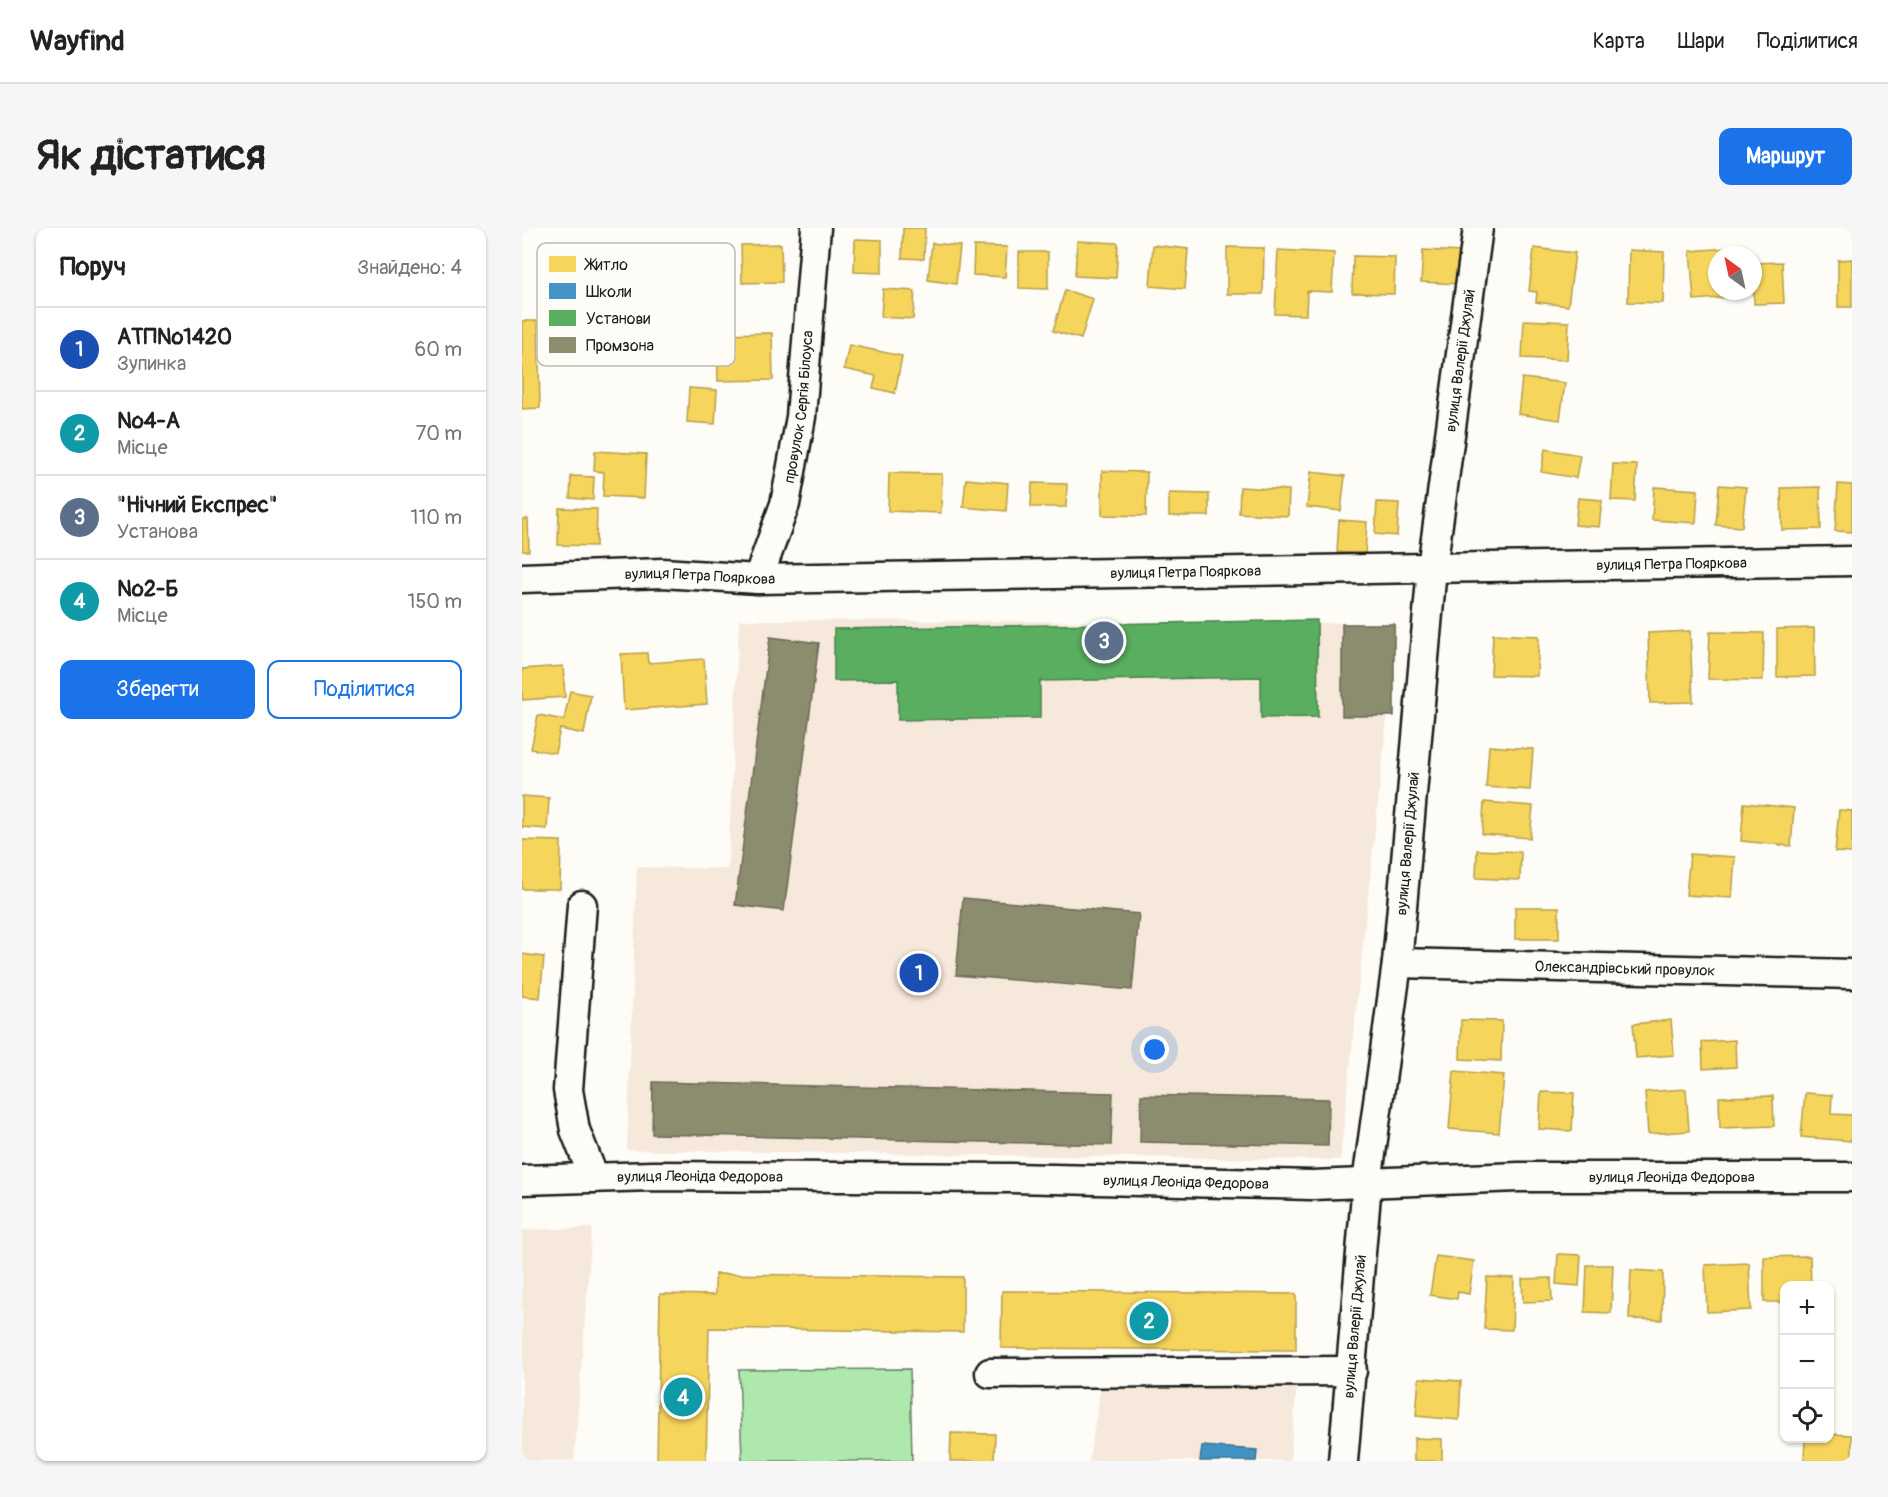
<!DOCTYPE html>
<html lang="uk">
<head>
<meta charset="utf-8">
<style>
  :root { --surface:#fff; --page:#f6f6f6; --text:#222; --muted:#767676; --line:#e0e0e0; --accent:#1a73e8 }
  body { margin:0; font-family:Pangolin,sans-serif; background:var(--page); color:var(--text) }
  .controls { position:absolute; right:18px; bottom:18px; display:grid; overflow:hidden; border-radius:12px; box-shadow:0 2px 4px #0004 }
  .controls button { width:54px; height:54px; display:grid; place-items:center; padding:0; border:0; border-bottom:2px solid var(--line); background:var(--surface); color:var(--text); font:30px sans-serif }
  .compass { position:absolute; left:1186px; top:18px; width:54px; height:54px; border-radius:50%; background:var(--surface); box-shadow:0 2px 4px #0004; rotate:327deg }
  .you { position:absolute; left:633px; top:822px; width:21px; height:21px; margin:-15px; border:4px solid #fff; border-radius:50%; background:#1a73e8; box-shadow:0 0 0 9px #1a73e833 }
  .badge { display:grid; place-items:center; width:39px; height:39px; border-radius:50%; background:var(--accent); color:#fff; font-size:20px; font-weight:700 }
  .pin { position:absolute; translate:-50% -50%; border:3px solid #fff; box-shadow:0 2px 6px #0006 }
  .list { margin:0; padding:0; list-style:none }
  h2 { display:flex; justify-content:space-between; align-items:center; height:78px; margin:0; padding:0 24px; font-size:26px }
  h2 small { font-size:20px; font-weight:400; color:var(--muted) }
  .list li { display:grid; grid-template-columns:39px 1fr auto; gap:18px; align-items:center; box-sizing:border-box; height:84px; padding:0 24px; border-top:2px solid var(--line) }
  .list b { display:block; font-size:22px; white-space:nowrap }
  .list p { margin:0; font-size:20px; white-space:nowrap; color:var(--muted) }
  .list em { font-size:20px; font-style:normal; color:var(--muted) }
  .actions { display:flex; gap:12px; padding:18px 24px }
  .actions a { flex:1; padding:14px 0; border:2px solid var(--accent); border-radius:12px; text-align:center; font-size:21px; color:var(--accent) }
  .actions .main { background:var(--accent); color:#fff }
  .icon { flex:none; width:33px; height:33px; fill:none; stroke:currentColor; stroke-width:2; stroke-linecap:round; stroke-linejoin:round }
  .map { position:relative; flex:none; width:1330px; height:1233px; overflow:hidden; border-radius:12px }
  header { display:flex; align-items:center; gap:36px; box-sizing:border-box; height:84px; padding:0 30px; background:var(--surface); border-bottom:2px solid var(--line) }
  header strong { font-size:28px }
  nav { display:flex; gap:33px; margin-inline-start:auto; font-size:21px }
  .intro { display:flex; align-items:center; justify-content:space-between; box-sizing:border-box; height:144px; padding:0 36px }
  h1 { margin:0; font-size:42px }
  .button { padding:15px 27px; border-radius:12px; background:var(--accent); color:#fff; font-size:21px; font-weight:700 }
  main { display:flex; gap:36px; padding:0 36px }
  aside { flex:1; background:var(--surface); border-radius:12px; box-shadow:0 2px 4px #0004 }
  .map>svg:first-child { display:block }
  .built { fill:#f6e8da }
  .green { fill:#afe8ad; stroke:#668264; stroke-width:1.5 }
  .homes { fill:#f6d55c; stroke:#b59e49; stroke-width:1.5 }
  .schools { fill:#4393c3; stroke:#376f91; stroke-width:1.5 }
  .public { fill:#5aae61; stroke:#47824c; stroke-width:1.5 }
  .industry { fill:#8c8c6e; stroke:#6a6a55; stroke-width:1.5 }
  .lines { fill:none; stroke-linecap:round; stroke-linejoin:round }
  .minor-casing { stroke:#1c1c1c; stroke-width:33 }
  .minor { stroke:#fdfcf7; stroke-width:28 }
  .labels { text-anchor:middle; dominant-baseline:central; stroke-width:6; stroke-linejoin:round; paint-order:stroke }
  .street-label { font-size:15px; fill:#1c1c1c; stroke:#fdfcf7 }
  .key { fill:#fdfcf7; stroke:#bab9b5; stroke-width:1.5 }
  .key-label { font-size:16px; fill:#1c1c1c }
</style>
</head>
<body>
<header>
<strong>Wayfind</strong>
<nav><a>Карта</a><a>Шари</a><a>Поділитися</a></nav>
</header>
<div class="intro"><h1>Як дістатися</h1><a class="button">Маршрут</a></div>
<main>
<aside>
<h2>Поруч<small>Знайдено: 4</small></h2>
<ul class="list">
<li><span class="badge" style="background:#1a4fb4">1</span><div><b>АТП№1420</b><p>Зупинка</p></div><em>60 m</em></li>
<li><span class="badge" style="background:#0f9aa8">2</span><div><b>№4-А</b><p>Місце</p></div><em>70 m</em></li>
<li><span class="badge" style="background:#5c6f8a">3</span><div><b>&quot;Нічний Експрес&quot;</b><p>Установа</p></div><em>110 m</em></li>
<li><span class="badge" style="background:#0f9aa8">4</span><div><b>№2-Б</b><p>Місце</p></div><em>150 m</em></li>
</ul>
<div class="actions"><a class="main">Зберегти</a><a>Поділитися</a></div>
</aside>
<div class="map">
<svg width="1330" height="1233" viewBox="0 0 1330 1233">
  <rect width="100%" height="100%" fill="#fdfcf7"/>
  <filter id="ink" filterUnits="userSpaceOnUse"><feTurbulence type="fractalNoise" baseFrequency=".0167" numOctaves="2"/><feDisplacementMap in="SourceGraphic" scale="12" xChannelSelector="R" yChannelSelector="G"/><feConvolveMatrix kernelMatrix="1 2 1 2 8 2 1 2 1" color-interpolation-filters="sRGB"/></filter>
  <g filter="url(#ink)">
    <g class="built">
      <polygon points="217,392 875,395 818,932 105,922 115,639 206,641"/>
      <polygon points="70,1000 52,1233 0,1233 0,1002"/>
      <polygon points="580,1151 775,1156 768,1233 567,1233"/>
    </g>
    <polygon class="green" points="388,1141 390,1233 220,1233 217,1142"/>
    <g class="homes">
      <polygon points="381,0 403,0 402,31 380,30"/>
      <polygon points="333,11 360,12 360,45 332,44"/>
      <polygon points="555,13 596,15 594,50 553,48"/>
      <polygon points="410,15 438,18 434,56 406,52"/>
      <polygon points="259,16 260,54 220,55 219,17"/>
      <polygon points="631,17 666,21 663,61 628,58"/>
      <polygon points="452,18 485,19 483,49 451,47"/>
      <polygon points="705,19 742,20 741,66 705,66"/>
      <polygon points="1012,20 1053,25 1046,78 1014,74 1015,64 1007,63"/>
      <polygon points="1205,20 1206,27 1195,27 1195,63 1208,63 1209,69 1172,72 1168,23"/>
      <polygon points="756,22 812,25 810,64 785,63 784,87 753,86"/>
      <polygon points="901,22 940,24 938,56 899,54"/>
      <polygon points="1107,22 1142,24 1141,75 1106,74"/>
      <polygon points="497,24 526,24 526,61 497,60"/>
      <polygon points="831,28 873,29 872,66 830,65"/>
      <polygon points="1330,31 1330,79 1316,79 1316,32"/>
      <polygon points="1260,34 1262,75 1232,76 1231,35"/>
      <polygon points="361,61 393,63 391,91 359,89"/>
      <polygon points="543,62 571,71 559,111 531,103"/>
      <polygon points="1002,92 1047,94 1045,132 1000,130"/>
      <polygon points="0,93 16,93 18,180 0,181"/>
      <polygon points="250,105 251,152 196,153 195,106"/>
      <polygon points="327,117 380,128 373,165 351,160 354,148 322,141"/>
      <polygon points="1000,150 1043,155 1038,192 996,186"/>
      <polygon points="167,160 195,162 193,196 165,194"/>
      <polygon points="1023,221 1058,227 1054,250 1019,244"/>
      <polygon points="73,223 124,226 122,270 81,268 82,244 72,243"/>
      <polygon points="1091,236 1115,237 1113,273 1089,272"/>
      <polygon points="580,243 625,244 624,288 580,287"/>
      <polygon points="789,244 823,248 819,283 785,279"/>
      <polygon points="367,245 420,246 419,285 366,283"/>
      <polygon points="49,248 72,249 71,272 48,270"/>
      <polygon points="444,251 486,255 484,283 441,279"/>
      <polygon points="510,255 545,256 544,279 509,279"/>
      <polygon points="1316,256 1330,257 1330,304 1313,303"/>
      <polygon points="1197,257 1224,259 1220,299 1194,297"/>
      <polygon points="718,259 767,262 766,288 717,285"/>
      <polygon points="1132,259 1176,262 1174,295 1130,292"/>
      <polygon points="1298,259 1299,301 1260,302 1259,260"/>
      <polygon points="647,265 687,266 687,288 647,288"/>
      <polygon points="1056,270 1080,272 1077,299 1053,297"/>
      <polygon points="855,274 877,275 875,308 853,306"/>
      <polygon points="37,280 75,281 74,318 36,317"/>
      <polygon points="0,291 6,291 7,323 0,323"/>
      <polygon points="817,292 845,294 843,326 815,324"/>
      <polygon points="1292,400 1293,448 1255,449 1255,401"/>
      <polygon points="1168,403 1171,474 1128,475 1126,405"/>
      <polygon points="1188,404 1242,405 1241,452 1186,451"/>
      <polygon points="971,406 1017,408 1015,448 969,447"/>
      <polygon points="125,425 126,435 182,431 185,476 102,482 99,426"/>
      <polygon points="41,438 43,469 0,472 0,441"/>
      <polygon points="48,463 69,467 62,506 38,501 33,525 9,521 16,487 42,492"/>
      <polygon points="967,518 1011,521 1008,562 964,559"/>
      <polygon points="0,568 27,570 25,601 0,599"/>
      <polygon points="962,574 1011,578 1008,610 960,606"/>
      <polygon points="1222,575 1272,580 1269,618 1219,613"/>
      <polygon points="1317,582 1330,583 1330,625 1313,624"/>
      <polygon points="0,612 39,613 38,661 0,661"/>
      <polygon points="955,622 999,624 998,652 954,650"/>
      <polygon points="1168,626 1213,629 1210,670 1164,667"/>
      <rect x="993" y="679" width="44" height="32"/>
      <polygon points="0,726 22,729 18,770 0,768"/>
      <polygon points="939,792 980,793 979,833 938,831"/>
      <polygon points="1149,792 1152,827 1114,830 1111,796"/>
      <polygon points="1213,812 1214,839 1181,841 1180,814"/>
      <polygon points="932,843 982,847 977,905 927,901"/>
      <polygon points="1164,861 1167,903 1126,906 1123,864"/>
      <polygon points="1019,864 1052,865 1050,903 1017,901"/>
      <polygon points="1283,865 1310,867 1309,886 1330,887 1329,913 1279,909"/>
      <polygon points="1251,868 1252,898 1198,900 1197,869"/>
      <polygon points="1036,1026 1059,1027 1057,1058 1034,1056"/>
      <polygon points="914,1028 952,1033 947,1066 936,1064 935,1071 908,1067"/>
      <polygon points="1288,1028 1289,1058 1262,1058 1262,1074 1242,1074 1242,1029"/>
      <polygon points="1227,1035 1229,1082 1185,1084 1183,1037"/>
      <polygon points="1065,1037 1091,1037 1089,1085 1063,1084"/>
      <polygon points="1109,1042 1141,1044 1140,1092 1107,1091"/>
      <polygon points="193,1046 441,1049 441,1104 187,1100 184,1233 135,1233 138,1066 193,1067"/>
      <polygon points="965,1049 992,1050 990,1102 962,1101"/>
      <polygon points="1029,1050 1030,1073 1001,1074 1000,1051"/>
      <polygon points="480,1063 774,1066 774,1122 479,1120"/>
      <polygon points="897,1150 939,1153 937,1192 894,1188"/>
      <polygon points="429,1205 473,1206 472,1233 428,1233"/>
      <polygon points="1308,1206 1330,1207 1330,1233 1282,1233 1283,1210 1308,1210"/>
      <polygon points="892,1210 920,1211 920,1233 892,1233"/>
    </g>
    <polygon class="schools" points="680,1218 735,1222 734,1233 678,1233"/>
    <polygon class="public" points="795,392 796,489 739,490 739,449 518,453 518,490 376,492 376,452 312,453 312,401"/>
    <g class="industry">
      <rect x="820" y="396" width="52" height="92"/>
      <polygon points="248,409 297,415 262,683 213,677"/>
      <polygon points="441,670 617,686 610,762 434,747"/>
      <polygon points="131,854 591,865 589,917 130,906"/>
      <polygon points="619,867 807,871 806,918 618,914"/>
    </g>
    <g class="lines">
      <g class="minor-casing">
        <g id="minor">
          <path id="s1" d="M 0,350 L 140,345 L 236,351 L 1330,333"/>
          <path id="s2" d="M 236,351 L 263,276 L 279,189 L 294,0"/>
          <polyline points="60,677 46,862 53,902 72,950"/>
          <path id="s3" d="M 875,735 L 1330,746"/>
          <path id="s4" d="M 0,952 L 131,948 L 489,950 L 790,957 L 997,949 L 1330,949"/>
          <polyline points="468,1145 830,1143"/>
          <path id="s5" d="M 821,1233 L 845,955 L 875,735 L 910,340 L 956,0"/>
        </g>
      </g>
      <use href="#minor" class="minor"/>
    </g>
  </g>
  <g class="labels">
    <g class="street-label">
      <text stroke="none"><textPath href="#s5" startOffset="1107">вулиця Валерії Джулай</textPath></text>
      <text stroke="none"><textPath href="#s2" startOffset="178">провулок Сергія Білоуса</textPath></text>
      <text stroke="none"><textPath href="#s1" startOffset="1150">вулиця Петра Пояркова</textPath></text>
      <text stroke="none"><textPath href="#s1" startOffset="664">вулиця Петра Пояркова</textPath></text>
      <text stroke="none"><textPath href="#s1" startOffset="178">вулиця Петра Пояркова</textPath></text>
      <text stroke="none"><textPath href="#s5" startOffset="621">вулиця Валерії Джулай</textPath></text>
      <text stroke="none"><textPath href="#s3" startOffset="228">Олександрівський провулок</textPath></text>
      <text stroke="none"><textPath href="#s4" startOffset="178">вулиця Леоніда Федорова</textPath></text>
      <text stroke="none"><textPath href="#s4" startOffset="1150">вулиця Леоніда Федорова</textPath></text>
      <text stroke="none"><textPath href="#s4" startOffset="664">вулиця Леоніда Федорова</textPath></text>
      <text stroke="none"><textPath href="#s5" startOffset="135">вулиця Валерії Джулай</textPath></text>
    </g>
  </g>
  <rect x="15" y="15" width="198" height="123" rx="9" class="key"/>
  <rect x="27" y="28" width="27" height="16" fill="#f6d55c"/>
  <rect x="27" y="55" width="27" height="16" fill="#4393c3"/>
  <rect x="27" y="82" width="27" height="16" fill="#5aae61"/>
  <rect x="27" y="109" width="27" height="16" fill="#8c8c6e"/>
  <g class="key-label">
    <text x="64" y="42">Житло</text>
    <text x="64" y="69">Школи</text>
    <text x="64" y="96">Установи</text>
    <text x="64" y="123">Промзона</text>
  </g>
</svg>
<div class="controls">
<button>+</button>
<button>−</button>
<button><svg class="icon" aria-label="locate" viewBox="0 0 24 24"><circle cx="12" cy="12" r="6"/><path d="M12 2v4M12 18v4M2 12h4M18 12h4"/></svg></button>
</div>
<svg class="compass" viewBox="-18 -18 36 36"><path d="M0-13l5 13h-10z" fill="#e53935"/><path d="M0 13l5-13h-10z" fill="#767676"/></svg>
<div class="you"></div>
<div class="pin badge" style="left:397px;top:745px;background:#1a4fb4">1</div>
<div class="pin badge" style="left:627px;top:1093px;background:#0f9aa8">2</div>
<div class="pin badge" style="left:582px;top:413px;background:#5c6f8a">3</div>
<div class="pin badge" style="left:161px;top:1169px;background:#0f9aa8">4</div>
</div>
</main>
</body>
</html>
